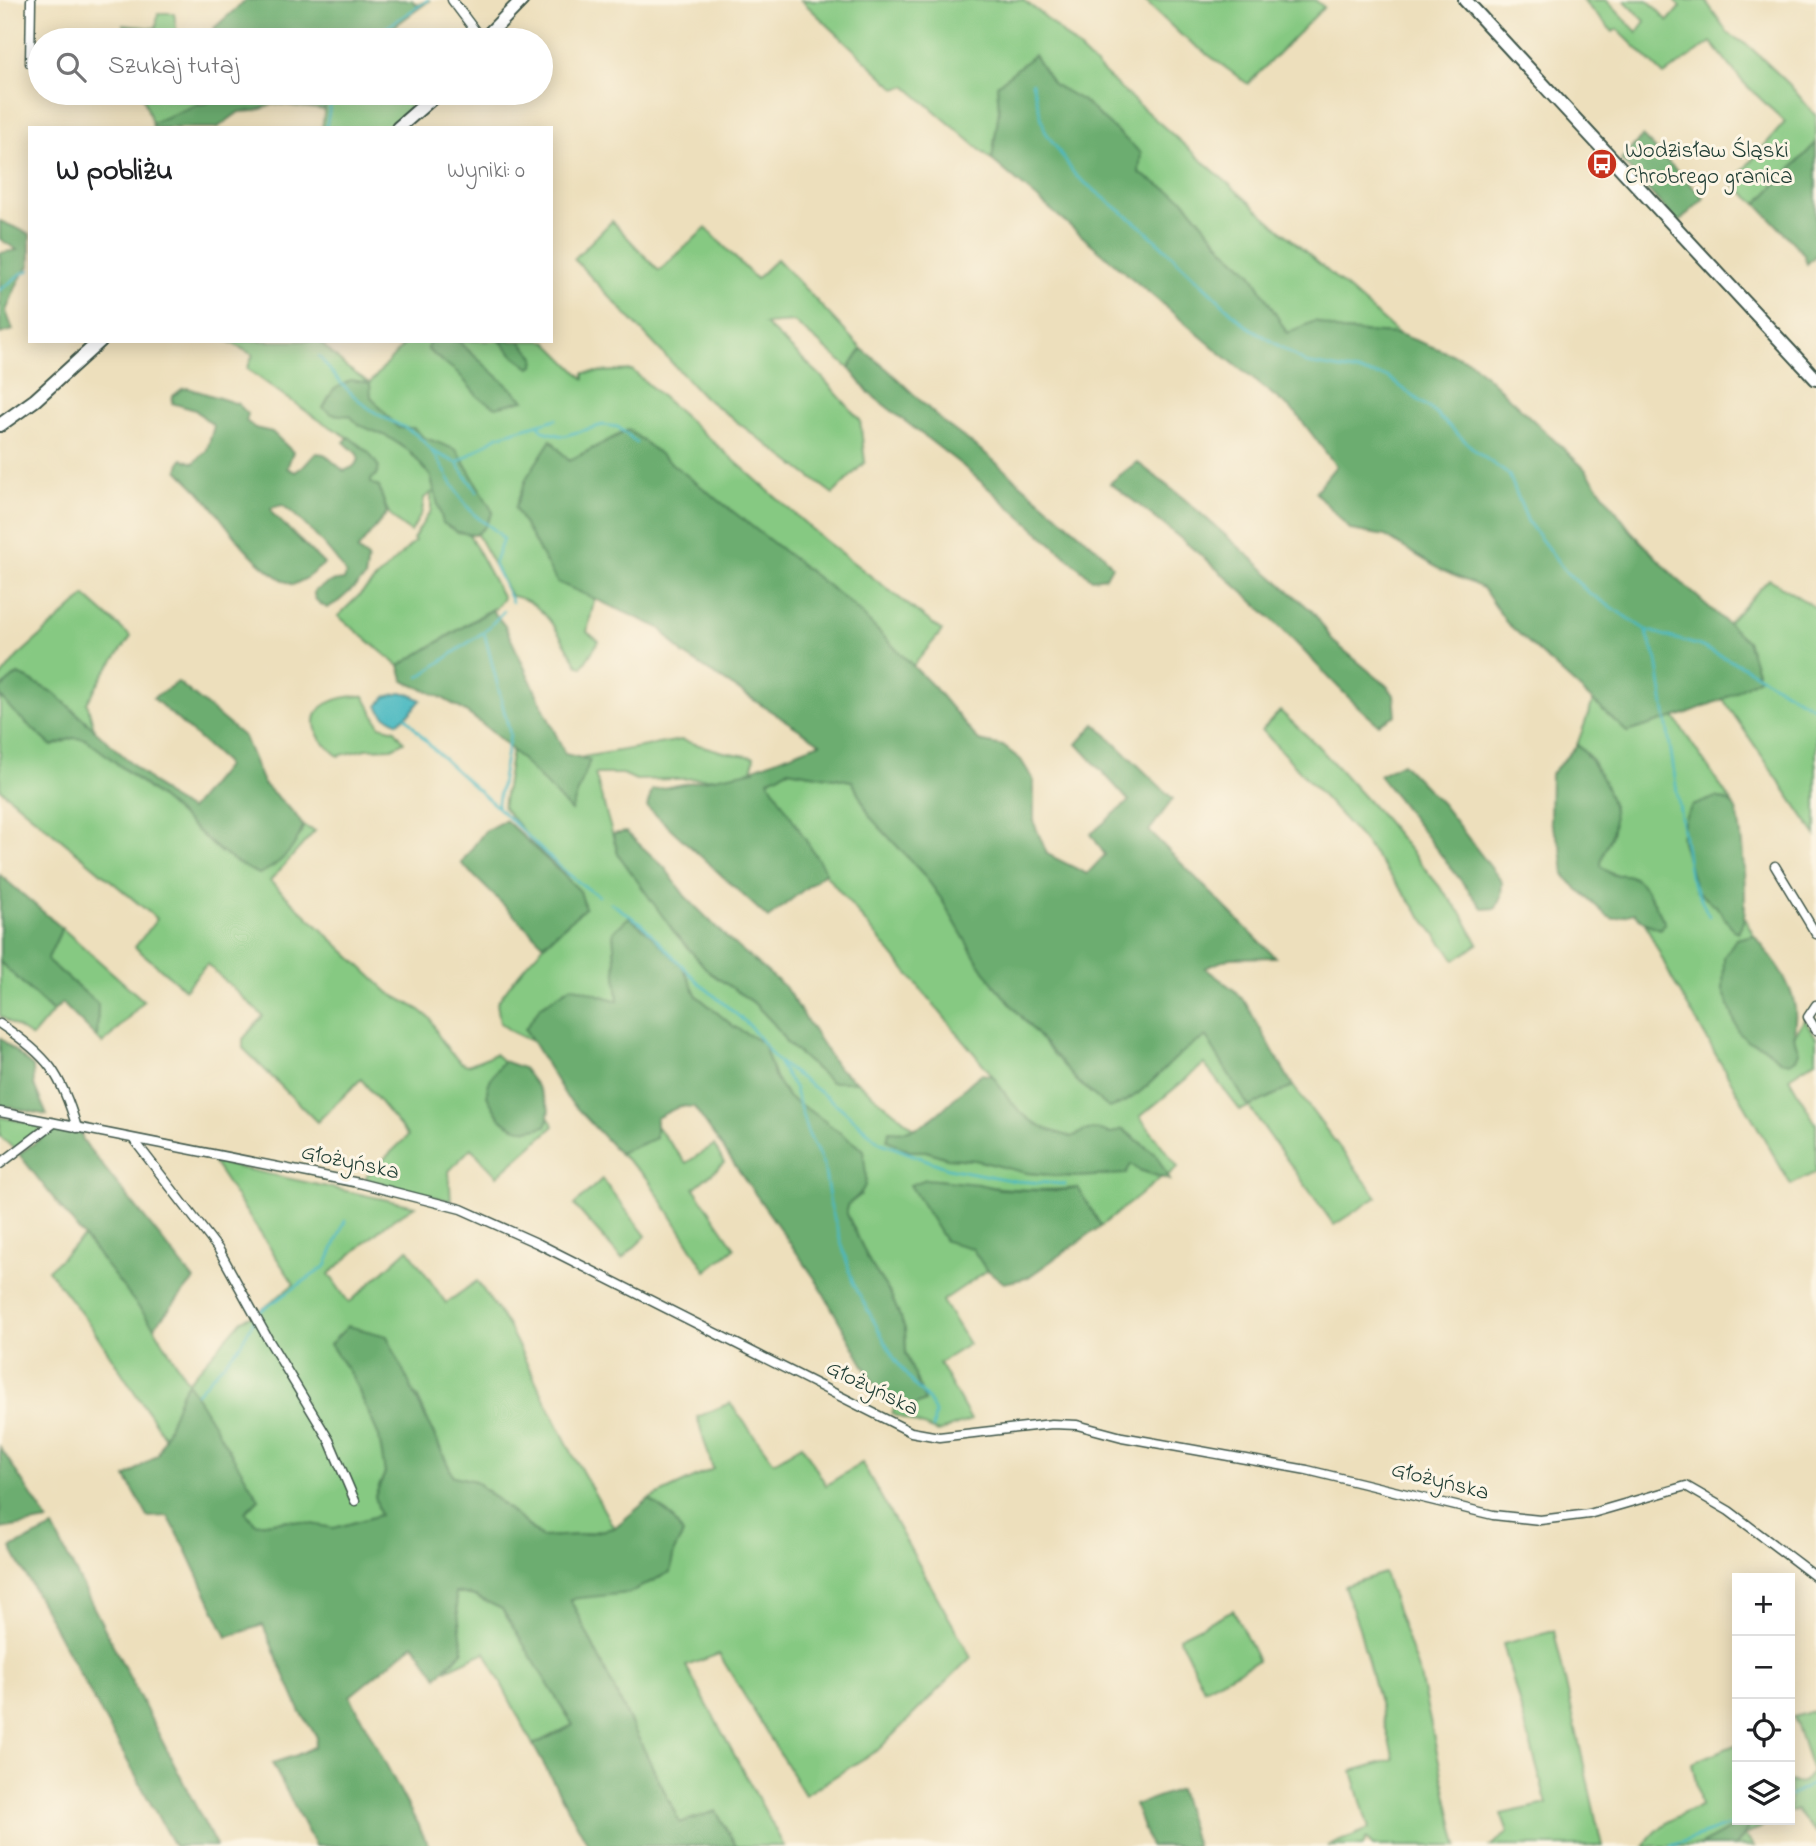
<!DOCTYPE html>
<html lang="pl">
<head>
<meta charset="utf-8">
<style>
  :root { --surface:#fff; --page:#f2f2f2; --text:#202124; --muted:#757577; --line:#e0e0e0 }
  body { margin:0; font-family:"Indie Flower",sans-serif; background:var(--page); color:var(--text) }
  .controls { position:absolute; right:21px; bottom:21px; display:grid; overflow:hidden; border-radius:0px; box-shadow:0 4px 18px #0003 }
  .controls button { width:63px; height:63px; display:grid; place-items:center; padding:0; border:0; border-bottom:2px solid var(--line); background:var(--surface); color:var(--text); font:35px sans-serif }
  .list { margin:0; padding:0; list-style:none }
  h2 { display:flex; justify-content:space-between; align-items:center; height:91px; margin:0; padding:0 28px; font-size:30px }
  h2 small { font-size:23px; font-weight:400; color:var(--muted) }
  .icon { flex:none; width:38px; height:38px; fill:none; stroke:currentColor; stroke-width:2; stroke-linecap:round; stroke-linejoin:round }
  .map { position:relative; flex:none; width:1816px; height:1846px; overflow:hidden }
  .search { position:absolute; background:var(--surface); box-shadow:0 4px 18px #0003; left:28px; top:28px; width:525px; height:77px; display:flex; align-items:center; gap:18px; box-sizing:border-box; padding:0 24px; border-radius:38px; color:var(--muted); font-size:26px }
  .panel { position:absolute; background:var(--surface); box-shadow:0 4px 18px #0003; left:28px; top:126px; width:525px; height:217px; border-radius:0px }
  .map>svg:first-child { display:block }
  .green { fill:#86c982; stroke:#52835b; stroke-width:2 }
  .forest { fill:#6cad70; stroke:#467552; stroke-width:2 }
  .water { fill:#4bb9c1; stroke:#357b7a; stroke-width:2 }
  .lines { fill:none; stroke-linecap:round; stroke-linejoin:round }
  .stream { stroke:#4bb9c1; stroke-width:2.5 }
  .street-casing { stroke:#3e5548; stroke-width:11 }
  .secondary-casing { stroke:#3e5548; stroke-width:16 }
  .street { stroke:#fff; stroke-width:8 }
  .secondary { stroke:#fff; stroke-width:12 }
  .labels { text-anchor:middle; dominant-baseline:central; stroke-width:6; stroke-linejoin:round; paint-order:stroke }
  .poi-label { font-size:23px; fill:#1f3d34; stroke:#fcf5e5; text-anchor:start }
  .street-label { font-size:23px; fill:#1f3d34; stroke:#fcf5e5 }
</style>
</head>
<body>
<div class="map">
<svg width="1816" height="1846" viewBox="0 0 1816 1846">
  <rect width="100%" height="100%" fill="#fcf5e5"/>
  <filter id="ink" filterUnits="userSpaceOnUse"><feTurbulence type="fractalNoise" baseFrequency=".0143" numOctaves="2"/><feDisplacementMap in="SourceGraphic" scale="14" xChannelSelector="R" yChannelSelector="G"/><feConvolveMatrix kernelMatrix="1 2 1 2 8 2 1 2 1" color-interpolation-filters="sRGB"/></filter>
  <filter id="wash" filterUnits="userSpaceOnUse"><feTurbulence type="fractalNoise" baseFrequency=".00686" numOctaves="4" result="noise"/><feDisplacementMap in="SourceGraphic" scale="28" xChannelSelector="R" yChannelSelector="G"/><feGaussianBlur stdDeviation="1.57" result="paint"/><feColorMatrix in="noise" values="0 0 0 0 0 0 0 0 0 0 0 0 0 0 0 0 0 1.4 0 .05"/><feComposite in="paint" operator="in"/></filter>
  <g filter="url(#wash)">
    <rect width="100%" height="100%" fill="#eddfbc"/>
    <g class="green">
      <polygon points="801,0 1023,0 1043,15 1122,90 1399,334 1341,331 1315,321 1287,333 1251,273 1225,250 1183,199 1139,173 1083,101 1053,84 997,85 999,110 992,160 906,86 896,89"/>
      <polygon points="1144,0 1315,0 1324,7 1248,84 1181,35"/>
      <polygon points="1582,0 1606,0 1637,32 1645,21 1624,0 1648,0 1668,21 1680,7 1675,0 1705,0 1728,33 1750,47 1789,84 1816,116 1816,143 1757,204 1732,183 1785,122 1743,82 1711,42 1664,75 1617,29 1613,32"/>
      <polygon points="158,13 174,13 178,40 125,40 123,25 156,28"/>
      <polygon points="142,93 195,93 199,104 152,123"/>
      <polygon points="333,93 399,93 411,108 390,128 322,128 326,101"/>
      <polygon points="612,221 659,271 706,228 756,279 777,259 862,349 849,368 794,322 765,324 821,376 860,420 865,462 833,494 704,397 574,259"/>
      <path d="M 228,341 L 319,341 L 346,367 L 370,383 L 407,341 L 546,341 L 584,379 L 584,373 L 632,370 L 824,540 L 942,631 L 913,666 L 851,604 L 628,430 L 568,461 L 551,440 L 595,597 L 587,632 L 599,641 L 582,667 L 578,665 C 562,640 544,599 511,596 L 474,529 L 439,486 L 433,492 L 470,536 L 503,598 L 495,609 L 493,608 L 399,666 L 338,616 L 415,541 L 413,539 L 431,510 L 431,493 L 424,498 L 422,512 L 411,532 C 389,518 386,511 379,487 L 371,484 L 371,480 L 379,468 C 366,444 341,434 319,420 C 295,404 271,386 247,369 L 253,355 Z"/>
      <polygon points="1769,579 1816,608 1816,835 1723,699 1759,678 1747,641 1727,624"/>
      <polygon points="85,596 131,637 104,674 87,703 94,728 54,693 18,674 0,689 0,678 17,657"/>
      <polygon points="0,696 14,712 52,746 72,738 85,738 166,803 221,853 300,836 303,826 315,831 270,881 389,993 420,1010 431,1019 438,1035 450,1052 462,1063 468,1065 495,1054 503,1061 490,1080 546,1125 548,1117 554,1126 497,1176 471,1148 449,1171 451,1201 367,1180 366,1176 408,1136 361,1079 317,1122 243,1048 243,1039 263,1016 207,964 185,989 135,947 157,919 0,789"/>
      <path d="M 364,696 L 380,726 L 395,730 L 404,742 L 392,748 L 366,749 L 338,756 C 331,750 322,743 318,735 C 304,704 342,695 364,696 Z"/>
      <path d="M 1593,701 L 1627,732 L 1674,717 L 1734,806 L 1726,800 L 1690,864 L 1696,891 L 1716,906 L 1738,932 L 1744,917 L 1754,935 L 1736,939 L 1729,1003 L 1735,1023 L 1782,1062 L 1792,1039 L 1805,1019 L 1816,1038 L 1816,1060 L 1789,1077 L 1816,1124 L 1816,1172 L 1791,1185 L 1671,977 L 1645,923 L 1661,929 L 1665,923 C 1658,911 1649,887 1636,881 C 1621,873 1618,880 1600,866 L 1605,847 L 1611,837 L 1613,806 L 1592,759 L 1577,745 Z"/>
      <polygon points="1280,711 1317,745 1386,821 1462,914 1478,944 1455,960 1363,840 1262,730"/>
      <path d="M 681,740 L 724,752 L 754,757 L 751,777 L 636,780 L 623,774 L 595,774 L 618,854 L 709,972 L 754,1003 L 774,1024 L 787,1043 L 831,1082 L 857,1082 L 914,1128 L 906,1131 L 909,1151 L 926,1151 L 947,1158 L 975,1160 L 1027,1173 L 1075,1177 L 1112,1175 L 1131,1164 L 1139,1170 L 1162,1177 L 1101,1226 L 1078,1188 C 1029,1193 987,1187 939,1180 L 972,1248 L 988,1270 L 942,1301 L 969,1344 L 939,1363 L 971,1420 L 938,1432 L 892,1414 L 895,1407 L 902,1411 L 925,1401 L 906,1354 L 905,1329 L 891,1295 L 870,1263 L 847,1214 L 847,1205 L 861,1195 L 863,1150 L 815,1114 L 789,1098 L 775,1078 L 763,1043 L 733,1026 L 697,996 L 683,967 L 650,933 L 629,918 L 613,932 L 618,1002 L 572,986 L 540,1008 L 525,1029 L 533,1042 L 512,1032 L 500,1023 L 497,1003 C 525,962 548,940 585,908 L 580,891 L 505,820 L 569,877 L 529,838 L 503,807 L 512,750 L 517,755 L 587,768 L 583,757 Z"/>
      <path d="M 788,770 L 852,781 L 871,818 L 925,876 L 942,900 L 975,957 L 994,985 L 1078,1082 L 1109,1108 C 1144,1098 1160,1069 1187,1048 C 1193,1044 1200,1041 1206,1037 L 1249,1107 L 1293,1086 L 1377,1197 L 1334,1225 L 1249,1107 L 1240,1110 L 1204,1064 L 1140,1117 L 1178,1167 L 1167,1176 L 1156,1155 L 1123,1129 L 1110,1134 C 1097,1127 1085,1130 1072,1137 C 1030,1127 1016,1112 993,1076 L 822,870 L 764,781 Z"/>
      <polygon points="62,928 144,1001 103,1044 97,1038 98,1004 47,960"/>
      <polygon points="0,962 53,1012 32,1037 0,1016"/>
      <polygon points="0,1117 41,1125 39,1131 15,1150 0,1136"/>
      <polygon points="656,1126 686,1163 714,1145 724,1163 694,1188 735,1248 706,1271 648,1179 619,1153 656,1138"/>
      <polygon points="213,1162 415,1206 388,1223 329,1274 349,1303 408,1249 446,1303 477,1281 508,1326 574,1457 614,1528 580,1535 542,1537 475,1481 453,1476 417,1396 330,1344 353,1378 379,1436 385,1473 375,1496 381,1515 334,1529 289,1520 256,1524 245,1512 259,1499 174,1412 165,1438 91,1326 48,1270 85,1236 154,1327 188,1382 242,1320 258,1313 294,1284"/>
      <polygon points="602,1179 646,1236 622,1259 574,1205"/>
      <polygon points="730,1403 774,1462 802,1445 826,1485 862,1463 971,1657 879,1749 805,1795 719,1654 686,1666 784,1846 736,1846 716,1811 680,1823 570,1599 670,1572 674,1551 683,1534 670,1515 649,1499 713,1469 697,1417"/>
      <polygon points="1384,1573 1420,1676 1458,1846 1373,1846 1366,1839 1363,1846 1328,1846 1369,1829 1352,1771 1394,1759 1359,1628 1344,1586"/>
      <polygon points="454,1592 475,1596 502,1609 573,1725 533,1745 485,1652 446,1670 463,1650"/>
      <polygon points="1233,1610 1258,1661 1204,1689 1179,1637"/>
      <polygon points="1554,1631 1602,1846 1490,1846 1508,1833 1501,1814 1547,1804 1503,1644"/>
      <path d="M 1816,1710 L 1816,1833 L 1796,1810 L 1790,1812 L 1790,1781 C 1801,1785 1806,1782 1812,1771 L 1794,1717 Z"/>
      <path d="M 1737,1744 L 1737,1820 L 1773,1820 L 1745,1836 L 1754,1846 L 1735,1846 L 1744,1836 L 1748,1825 L 1739,1825 L 1699,1846 L 1644,1846 C 1659,1824 1677,1815 1701,1806 L 1692,1763 Z"/>
    </g>
    <g class="forest">
      <polygon points="246,0 412,0 417,5 430,0 399,23 380,40 218,40 214,28"/>
      <polygon points="1034,55 1053,84 1083,101 1141,153 1139,173 1183,199 1225,250 1251,273 1287,333 1315,321 1341,331 1399,334 1470,361 1584,468 1631,531 1674,576 1747,641 1759,678 1723,699 1685,714 1627,732 1506,622 1483,588 1441,570 1385,536 1351,530 1315,492 1336,466 1296,413 1224,356 992,160 999,110 997,85"/>
      <polygon points="217,93 333,93 326,101 325,110 275,104 255,111 239,112 217,128 153,128 152,123 199,104 207,103"/>
      <polygon points="1642,136 1704,198 1678,223 1621,160"/>
      <polygon points="1816,143 1816,255 1807,264 1803,253 1757,204"/>
      <path d="M 0,221 L 30,234 L 30,265 C 18,277 13,296 6,311 L 13,330 L 0,334 L 0,253 L 17,250 L 0,239 Z"/>
      <polygon points="429,341 458,341 524,400 496,407 478,397 458,373 428,350"/>
      <polygon points="500,341 520,341 535,357 534,366 530,368 515,357"/>
      <polygon points="862,349 887,369 944,423 986,454 1102,553 1112,566 1106,577 1092,579 963,466 870,394 849,368"/>
      <polygon points="351,380 370,383 371,397 398,428 414,428 423,437 457,450 493,512 484,528 475,535 457,532 443,523 430,475 409,451 388,437 359,425 350,416 332,414 323,408 333,390"/>
      <path d="M 188,388 L 238,404 L 248,414 L 246,421 L 255,428 L 272,432 L 293,452 L 287,468 L 295,472 L 305,465 L 316,453 L 324,454 L 344,471 L 353,467 L 359,460 L 357,454 L 344,442 L 349,437 L 368,452 L 379,467 L 377,474 L 371,480 L 371,483 L 379,487 L 387,513 L 357,550 L 368,558 L 365,578 L 339,601 L 327,608 C 320,604 313,600 314,591 L 330,582 L 344,580 L 346,574 C 337,557 298,515 282,505 L 271,508 L 272,513 L 324,564 L 305,579 L 293,585 C 261,571 235,538 215,510 C 205,496 190,483 178,470 L 180,462 L 183,459 L 194,463 L 207,450 L 214,426 L 195,410 L 172,403 L 173,396 L 182,389 Z"/>
      <path d="M 629,430 L 851,604 L 934,687 L 979,741 L 1003,746 L 1021,760 L 1034,781 L 1034,823 L 1047,854 L 1087,874 L 1105,855 L 1091,834 L 1129,801 L 1077,744 L 1095,724 L 1173,799 L 1149,831 L 1275,957 L 1230,958 L 1205,968 L 1234,990 L 1245,1002 L 1293,1086 L 1249,1107 L 1206,1037 C 1199,1041 1192,1044 1187,1049 C 1160,1069 1144,1098 1109,1108 L 1078,1082 L 994,985 L 975,957 L 942,900 L 925,876 L 871,818 L 852,781 L 788,770 L 768,780 L 826,872 L 768,918 L 647,807 L 652,790 L 755,770 L 754,768 L 820,743 L 683,654 L 660,628 L 557,582 L 515,508 L 527,477 L 551,440 L 569,461 Z"/>
      <path d="M 1137,462 L 1183,498 L 1313,612 L 1334,642 L 1387,686 L 1394,695 L 1396,715 L 1378,724 C 1343,696 1315,661 1283,630 C 1229,577 1170,528 1110,483 Z"/>
      <path d="M 492,610 L 505,626 L 565,754 L 590,760 L 571,811 C 533,772 494,725 444,699 C 431,692 417,687 404,681 L 399,666 Z"/>
      <path d="M 18,674 L 54,693 L 170,798 L 190,810 L 226,766 L 225,762 L 153,698 L 178,682 L 244,737 L 263,783 L 295,814 L 303,826 C 296,848 280,865 259,874 C 221,858 196,828 165,802 C 139,780 112,759 85,739 L 72,738 L 52,746 L 14,712 L 0,696 L 0,689 Z"/>
      <path d="M 1577,745 C 1597,764 1618,801 1613,829 C 1611,842 1601,852 1601,866 L 1612,875 C 1618,875 1625,874 1630,876 C 1647,882 1656,909 1665,923 L 1661,929 L 1645,923 L 1634,913 L 1613,919 L 1607,916 L 1570,882 L 1564,874 L 1561,847 L 1550,821 L 1551,774 Z"/>
      <polygon points="1402,763 1442,804 1502,882 1501,897 1496,908 1483,909 1379,775"/>
      <path d="M 1716,797 C 1723,799 1730,801 1735,808 C 1742,819 1747,901 1744,917 C 1744,922 1740,927 1738,932 L 1733,930 L 1716,906 L 1696,891 L 1681,838 L 1685,818 L 1692,806 Z"/>
      <polygon points="505,820 580,891 585,908 543,944 461,863 485,831"/>
      <polygon points="626,832 665,868 685,896 726,937 785,987 837,1067 857,1082 831,1082 787,1043 774,1024 754,1003 709,972 674,932 618,854 613,834"/>
      <polygon points="0,875 62,928 47,960 98,1004 97,1038 62,1003 53,1012 0,962"/>
      <path d="M 629,917 L 651,935 L 683,967 L 697,996 L 733,1026 L 763,1043 L 775,1078 L 789,1098 L 815,1114 L 863,1150 C 866,1178 873,1187 847,1205 L 847,1214 L 870,1263 L 891,1295 L 905,1329 L 906,1354 L 925,1401 L 902,1411 L 884,1401 L 816,1280 L 694,1107 L 680,1106 L 656,1118 L 656,1138 L 619,1153 L 567,1098 L 525,1029 L 540,1007 L 572,986 L 618,1001 L 613,932 Z"/>
      <path d="M 1754,935 C 1770,955 1792,982 1795,1008 C 1797,1026 1790,1034 1799,1052 L 1796,1059 L 1790,1063 C 1773,1061 1767,1042 1748,1042 L 1739,1033 L 1723,990 L 1724,957 L 1736,939 Z"/>
      <polygon points="0,1038 33,1067 34,1085 47,1115 0,1105"/>
      <path d="M 503,1061 L 523,1068 L 539,1089 L 549,1109 L 547,1125 C 523,1135 503,1128 492,1105 C 491,1104 487,1097 487,1095 C 486,1082 496,1071 503,1061 Z"/>
      <path d="M 981,1074 L 993,1076 C 1016,1112 1030,1127 1072,1137 C 1086,1129 1095,1126 1110,1134 L 1122,1129 L 1156,1155 L 1170,1180 L 1139,1170 L 1131,1164 L 1126,1174 L 1075,1177 L 1027,1173 L 975,1160 L 947,1158 L 926,1151 L 909,1151 L 887,1140 L 889,1131 C 894,1131 900,1132 905,1131 C 935,1126 958,1090 981,1074 Z"/>
      <polygon points="55,1128 81,1133 83,1141 194,1280 154,1327 19,1154"/>
      <polygon points="926,1179 978,1184 1000,1189 1055,1191 1078,1188 1101,1226 1027,1278 1004,1283 985,1268 972,1248 945,1241 910,1185"/>
      <polygon points="348,1326 387,1336 453,1476 475,1481 541,1537 580,1535 614,1528 649,1499 670,1515 683,1534 674,1551 670,1572 629,1593 570,1599 680,1823 716,1811 736,1846 589,1846 533,1745 573,1725 502,1609 475,1596 455,1592 463,1650 437,1677 414,1644 350,1696 429,1846 315,1846 272,1763 297,1755 314,1747 317,1737 301,1713 263,1625 227,1637 186,1549 168,1516 148,1517 126,1477 158,1454 182,1391 188,1383 259,1499 245,1512 256,1524 289,1520 334,1528 380,1515 375,1496 385,1473 379,1436 353,1378 330,1344"/>
      <polygon points="0,1447 48,1521 0,1529"/>
      <polygon points="53,1528 216,1846 174,1846 11,1548"/>
      <polygon points="1179,1789 1196,1846 1150,1846 1135,1805"/>
      <polygon points="1738,1825 1749,1825 1744,1836 1735,1846 1699,1846"/>
    </g>
    <polygon class="water" points="401,693 408,693 421,700 411,712 398,723 384,715 378,706 385,697"/>
    <g class="lines">
      <g class="stream">
        <polyline points="374,40 387,27 428,0"/>
        <polyline points="1032,83 1045,131 1075,175 1145,230 1244,324 1306,363 1388,377 1434,412 1478,453 1509,475 1528,522 1565,571 1588,592 1646,630 1700,646 1744,667 1816,709"/>
        <polyline points="326,128 330,107 338,93"/>
        <polyline points="0,290 21,274 30,270"/>
        <path d="M 319,356 C 335,378 353,398 376,413 C 391,423 410,427 422,440 C 444,461 453,494 475,515 C 485,525 495,527 503,539 L 494,564 L 512,602"/>
        <polyline points="538,424 543,431 563,436 603,425 618,427 637,443"/>
        <polyline points="432,451 457,463 498,436 556,419"/>
        <polyline points="457,463 477,492"/>
        <polyline points="1646,631 1657,660 1690,877 1709,916"/>
        <polyline points="419,677 482,633"/>
        <path d="M 406,717 C 433,753 465,778 498,808 C 530,837 561,873 599,896"/>
        <polyline points="497,807 510,734 484,632 504,611"/>
        <polyline points="611,903 642,924 698,982 749,1025 776,1060 840,1107 879,1142 948,1168 1015,1181 1065,1184"/>
        <polyline points="779,1064 794,1087 807,1131 824,1166 830,1204 853,1283 894,1358 914,1385 929,1400 935,1413 933,1428"/>
        <polyline points="258,1313 326,1266 345,1221"/>
        <polyline points="196,1394 240,1345 254,1320"/>
        <polyline points="1790,1796 1816,1782"/>
        <polyline points="1671,1846 1744,1820"/>
      </g>
    </g>
  </g>
  <g filter="url(#ink)">
    <g class="lines">
      <g class="street-casing">
        <g id="street">
          <polyline points="452,0 482,40"/>
          <polyline points="30,63 31,0"/>
          <polyline points="1775,866 1816,934"/>
          <polyline points="1816,1005 1808,1017 1816,1030"/>
          <path d="M 0,1024 C 48,1056 61,1073 77,1128"/>
          <polyline points="0,1112 359,1183 461,1209 539,1244 911,1432 939,1437 1052,1424 1077,1425 1122,1437 1307,1470 1493,1515 1540,1520 1589,1514 1686,1486 1729,1511 1816,1577"/>
          <polyline points="134,1140 219,1250 268,1339 329,1440 355,1501"/>
          <polyline points="0,1164 54,1123"/>
        </g>
      </g>
      <g class="secondary-casing">
        <g id="secondary">
          <polyline points="1465,0 1816,379"/>
          <polyline points="483,40 522,0"/>
          <polyline points="398,128 438,93"/>
          <polyline points="0,425 35,400 100,341"/>
        </g>
      </g>
      <use href="#street" class="street"/>
      <use href="#secondary" class="secondary"/>
    </g>
  </g>
  <defs>
    <g id="bus-disc" transform="scale(1.575)"><circle r="9.5" fill="#c8321e" stroke="#fcf5e5"/><path d="M-5-6H5V4H4V6H2V4H-2V6H-4V4H-5ZM-3.5-4V0h7V-4ZM-3.5 1.2v1.5H-2V1.2ZM2 1.2v1.5H3.5V1.2Z" fill="#fff"/></g>
  </defs>
  <g fill-rule="evenodd">
    <use href="#bus-disc" x="1602" y="164"/>
  </g>
  <g class="labels">
    <g class="poi-label">
      <text x="1625" y="151">Wodzisław Śląski<tspan x="1625" dy="26">Chrobrego granica</tspan></text>
    </g>
    <g class="street-label">
      <text transform="translate(350 1163) rotate(12)">Głożyńska</text>
      <text transform="translate(872 1389) rotate(26)">Głożyńska</text>
      <text transform="translate(1440 1482) rotate(14)">Głożyńska</text>
    </g>
  </g>
</svg>
<div class="controls">
<button>+</button>
<button>−</button>
<button><svg class="icon" aria-label="locate" viewBox="0 0 24 24"><circle cx="12" cy="12" r="6"/><path d="M12 2v4M12 18v4M2 12h4M18 12h4"/></svg></button>
<button><svg class="icon" aria-label="layers" viewBox="0 0 24 24"><path d="M12 4l9 5-9 5-9-5zM3 14l9 5 9-5"/></svg></button>
</div>
<div class="search"><svg class="icon" aria-label="search" viewBox="0 0 24 24"><circle cx="10" cy="10" r="6"/><path d="M15 15l6 6"/></svg>Szukaj tutaj</div>
<section class="panel">
<h2>W pobliżu<small>Wyniki: 0</small></h2>
<ul class="list">
</ul>
</section>
</div>
</body>
</html>
